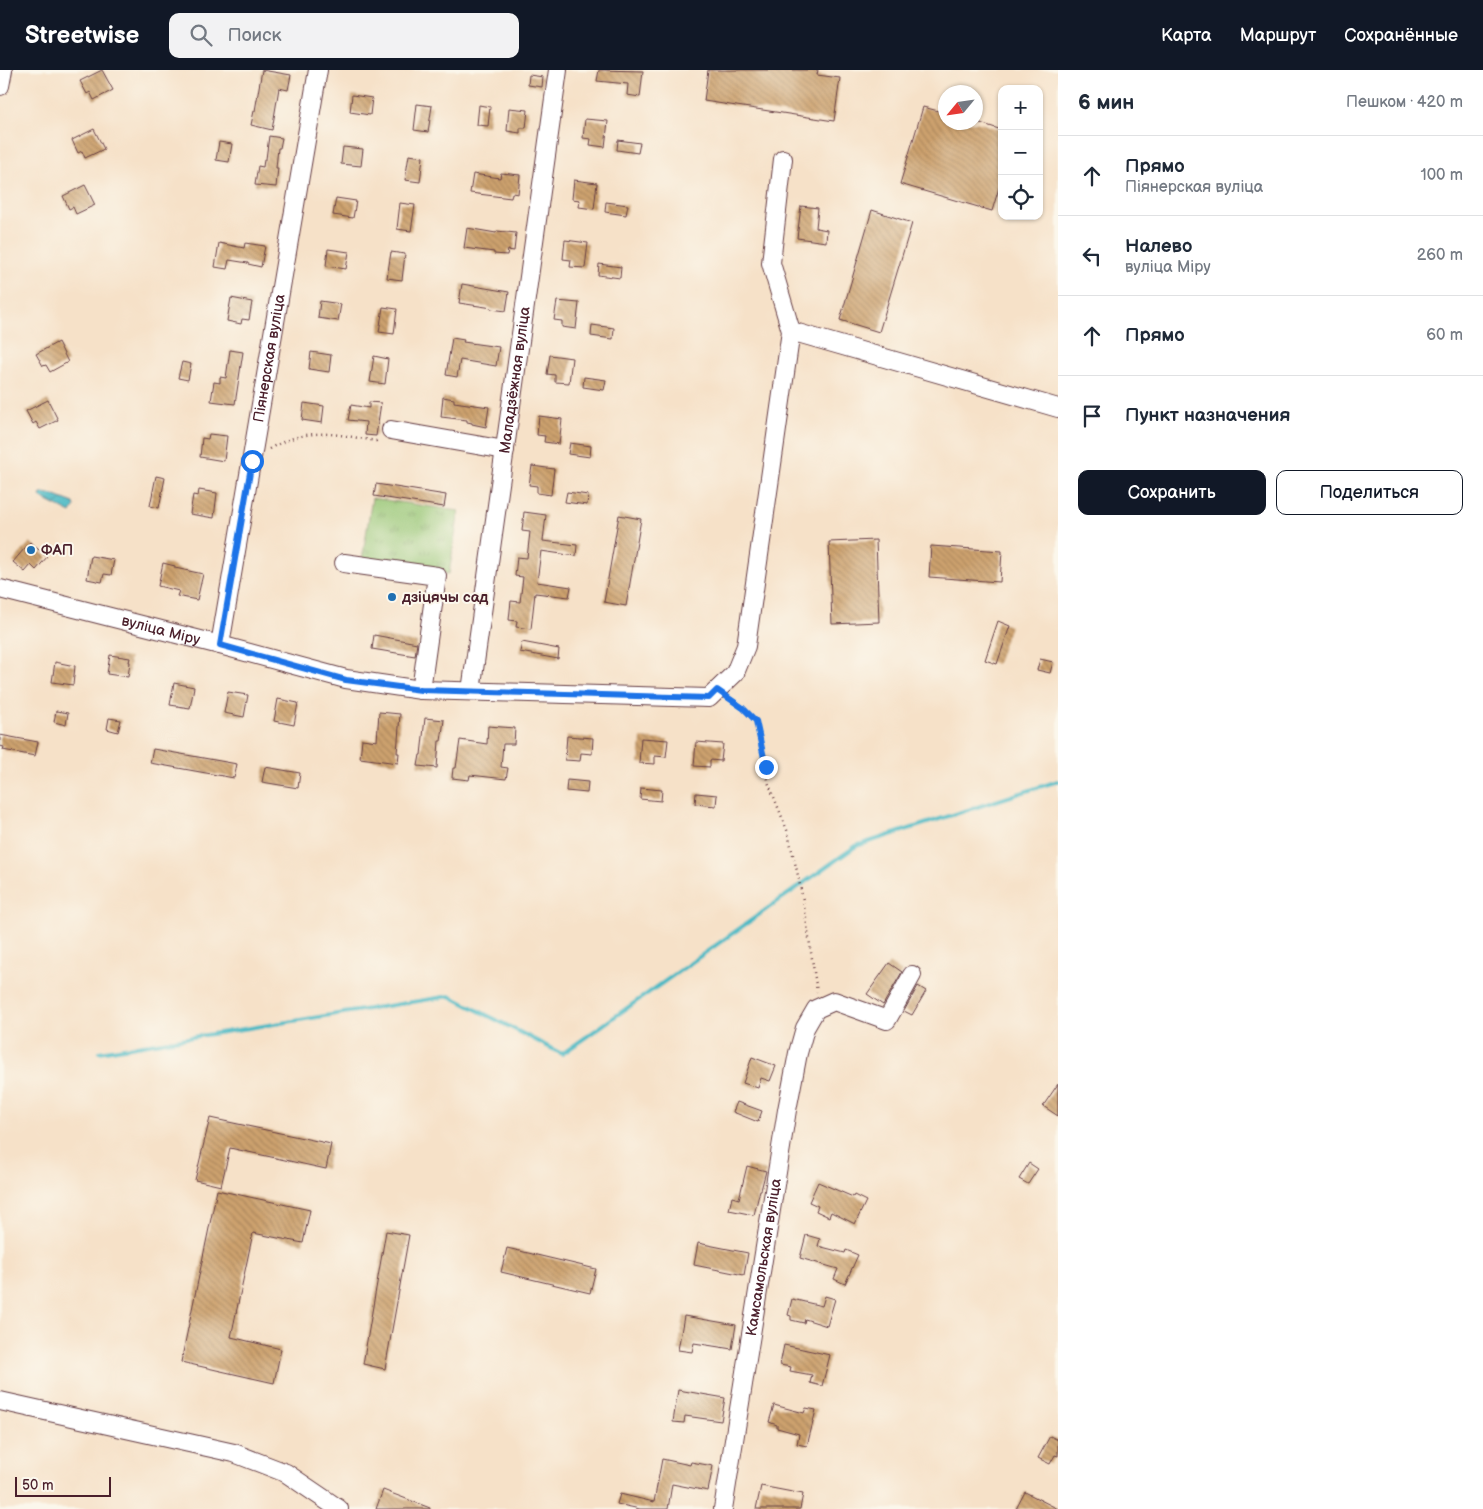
<!DOCTYPE html>
<html lang="ru">
<head>
<meta charset="utf-8">
<style>
  :root { --surface:#fff; --page:#f2f2f3; --text:#1f2937; --muted:#747a83; --line:#e0e1e3; --accent:#111827 }
  body { margin:0; font-family:"Balsamiq Sans",sans-serif; background:var(--page); color:var(--text) }
  .controls { position:absolute; right:15px; top:15px; display:grid; overflow:hidden; border-radius:10px; box-shadow:0 1px 4px #0004 }
  .controls button { width:45px; height:45px; display:grid; place-items:center; padding:0; border:0; border-bottom:1px solid var(--line); background:var(--surface); color:var(--text); font:25px sans-serif }
  .compass { position:absolute; left:938px; top:15px; width:45px; height:45px; border-radius:50%; background:var(--surface); box-shadow:0 1px 4px #0004; rotate:241deg }
  .scale { position:absolute; left:15px; bottom:12px; width:96px; box-sizing:border-box; padding-left:5px; border:2px solid #4a1f2b; border-top:0; font-size:14px; line-height:18px; white-space:nowrap; color:#4a1f2b; -webkit-text-stroke:4px #fbf7ec; paint-order:stroke }
  .stop { position:absolute; width:15px; height:15px; margin:-11px; border:4px solid #1a73e8; border-radius:50%; background:#fff }
  .stop.end { background:#1a73e8; border-color:#fff; box-shadow:0 1px 5px #0008 }
  .list { margin:0; padding:0; list-style:none }
  h2 { display:flex; justify-content:space-between; align-items:center; height:65px; margin:0; padding:0 20px; font-size:21px }
  h2 small { font-size:16px; font-weight:400; color:var(--muted) }
  .list li { display:grid; grid-template-columns:32px 1fr auto; gap:15px; align-items:center; box-sizing:border-box; height:80px; padding:0 20px; border-top:1px solid var(--line) }
  .list b { display:block; font-size:19px; white-space:nowrap }
  .list p { margin:0; font-size:16px; white-space:nowrap; color:var(--muted) }
  .list em { font-size:16px; font-style:normal; color:var(--muted) }
  .actions { display:flex; gap:10px; padding:15px 20px }
  .actions a { flex:1; padding:11px 0; border:1px solid var(--accent); border-radius:10px; text-align:center; font-size:18px; color:var(--accent) }
  .actions .main { background:var(--accent); color:#fff }
  .icon { flex:none; width:28px; height:28px; fill:none; stroke:currentColor; stroke-width:2; stroke-linecap:round; stroke-linejoin:round }
  .map { position:relative; flex:none; width:1058px; height:1439px; overflow:hidden }
  header { display:flex; align-items:center; gap:30px; box-sizing:border-box; height:70px; padding:0 25px; background:var(--accent); color:#fff }
  header strong { font-size:24px }
  nav { display:flex; gap:28px; margin-inline-start:auto; font-size:18px }
  .search { width:350px; height:45px; background:var(--page); display:flex; align-items:center; gap:12px; box-sizing:border-box; padding:0 18px; border-radius:10px; color:var(--muted); font-size:19px }
  main { display:flex }
  aside { flex:1; background:var(--surface) }
  .map>svg:first-child { display:block }
  .park { fill:url(#park-tufts); stroke:#707250 }
  .water { fill:url(#water-waves); stroke:#4a6c78 }
  .lines { fill:none; stroke-linecap:round; stroke-linejoin:round }
  .stream { stroke:#4bb9c4; stroke-width:4 }
  .building { fill:url(#building-back-hatch) }
  .minor-casing { stroke:#643c43; stroke-width:20 }
  .path { stroke:#643c43; stroke-width:2.5; stroke-dasharray:1 4; stroke-linecap:butt }
  .minor { stroke:#fff; stroke-width:18 }
  .route { stroke:#1a73e8; stroke-width:6 }
  .poi-dot { fill:#1f6fb2; stroke:#fbf7ec; stroke-width:2 }
  .labels { text-anchor:middle; dominant-baseline:central; stroke-width:4; stroke-linejoin:round; paint-order:stroke }
  .street-label { font-size:15px; fill:#4a1f2b; stroke:#fbf7ec }
  .poi-label { font-size:15px; font-weight:bold; fill:#4a1f2b; stroke:#fbf7ec; text-anchor:start }
</style>
</head>
<body>
<header>
<strong>Streetwise</strong>
<div class="search"><svg class="icon" aria-label="search" viewBox="0 0 24 24"><circle cx="10" cy="10" r="6"/><path d="M15 15l6 6"/></svg>Поиск</div>
<nav><a>Карта</a><a>Маршрут</a><a>Сохранённые</a></nav>
</header>
<main>
<div class="map">
<svg width="1058" height="1439" viewBox="0 0 1058 1439">
  <defs>
    <pattern id="park-tufts" width="24" height="20" patternUnits="userSpaceOnUse" patternTransform="scale(1.25)"><rect width="24" height="20" fill="#97c675"/><path d="M3 7l-1-3M5 7V3M7 7l1-3M15 17l-1-3M17 17v-4M19 17l1-3" fill="none" stroke="#7da060"/></pattern>
    <pattern id="water-waves" width="16" height="10" patternUnits="userSpaceOnUse" patternTransform="scale(1.25)"><rect width="16" height="10" fill="#4bb9c4"/><path d="M0 5q4-4 8 0t8 0" fill="none" stroke="#40969f"/></pattern>
    <pattern id="building-back-hatch" width="6" height="6" patternUnits="userSpaceOnUse" patternTransform="scale(1.25)"><rect width="6" height="6" fill="#cda26e"/><path d="M-1 5l2 2M0 0l6 6M5-1l2 2" fill="none" stroke="#a8835b"/></pattern>
  </defs>
  <rect width="100%" height="100%" fill="#fbf7ec"/>
  <filter id="ink" filterUnits="userSpaceOnUse"><feTurbulence type="fractalNoise" baseFrequency=".02" numOctaves="2"/><feDisplacementMap in="SourceGraphic" scale="10" xChannelSelector="R" yChannelSelector="G"/><feConvolveMatrix kernelMatrix="1 2 1 2 8 2 1 2 1" color-interpolation-filters="sRGB"/></filter>
  <filter id="wash" filterUnits="userSpaceOnUse"><feTurbulence type="fractalNoise" baseFrequency=".0096" numOctaves="4" result="noise"/><feDisplacementMap in="SourceGraphic" scale="20" xChannelSelector="R" yChannelSelector="G"/><feGaussianBlur stdDeviation="1.12" result="paint"/><feColorMatrix in="noise" values="0 0 0 0 0 0 0 0 0 0 0 0 0 0 0 0 0 1.4 0 .05"/><feComposite in="paint" operator="in"/></filter>
  <g filter="url(#wash)">
    <rect width="100%" height="100%" fill="#f6e1c8"/>
    <polygon class="park" points="372,428 459,441 449,504 362,490"/>
    <polygon class="water" points="43,423 50,424 74,433 75,436 71,443 41,428 40,425"/>
    <g class="lines">
      <polyline class="stream" points="99,982 450,926 562,984 856,776 1058,711"/>
    </g>
    <g id="blocks">
      <g class="building">
        <polygon points="102,0 113,20 94,30 90,22 87,24 80,11"/>
        <polygon points="262,0 291,5 288,20 279,18 272,60 251,55 254,41 255,41"/>
        <polygon points="599,0 643,1 640,27 627,25 628,14 597,11"/>
        <polygon points="708,0 818,0 817,5 840,8 834,51 704,31"/>
        <polygon points="529,5 543,7 542,17 528,15"/>
        <polygon points="352,25 372,28 370,45 350,42"/>
        <polygon points="417,34 432,36 428,62 414,60"/>
        <polygon points="479,35 490,37 488,56 477,55"/>
        <polygon points="923,37 946,43 946,52 977,52 1002,60 1002,108 992,141 900,114"/>
        <polygon points="509,38 528,40 526,58 520,58 520,63 507,61"/>
        <polygon points="585,49 608,51 605,77 590,75 591,69 583,68"/>
        <polygon points="94,59 104,79 85,88 82,81 78,83 72,70"/>
        <polygon points="269,66 282,68 280,78 278,78 276,98 278,98 276,117 255,115 258,96 263,97 264,89 266,89"/>
        <polygon points="618,70 640,73 638,83 617,80"/>
        <polygon points="219,72 232,74 229,92 216,90"/>
        <polygon points="343,77 363,79 361,96 341,94"/>
        <polygon points="409,85 423,87 420,112 405,110"/>
        <polygon points="501,103 520,105 518,124 512,123 511,128 470,123 473,104 500,108"/>
        <polygon points="574,110 597,113 594,139 579,137 580,130 572,129"/>
        <polygon points="85,115 95,135 76,144 73,137 69,139 63,126"/>
        <polygon points="336,128 356,131 353,148 333,145"/>
        <polygon points="606,132 628,135 626,145 605,142"/>
        <polygon points="400,133 415,135 411,161 397,159"/>
        <polygon points="801,136 818,138 816,158 827,160 826,172 797,168"/>
        <polygon points="872,140 912,153 879,262 840,250"/>
        <polygon points="467,158 496,163 497,161 516,163 514,181 508,180 507,185 494,184 494,182 464,178"/>
        <polygon points="565,170 588,173 585,198 570,197 571,190 563,189"/>
        <polygon points="219,173 244,178 245,173 265,176 261,197 248,194 248,193 229,190 227,199 215,197"/>
        <polygon points="328,179 349,182 346,199 326,196"/>
        <polygon points="391,182 405,184 402,210 387,208"/>
        <polygon points="599,194 621,197 620,208 598,205"/>
        <polygon points="462,214 509,222 506,241 491,239 491,238 486,237 459,233"/>
        <polygon points="231,228 252,232 249,250 242,249 241,254 227,251"/>
        <polygon points="320,231 341,234 338,251 318,248"/>
        <polygon points="557,231 579,233 576,259 562,257 562,251 554,250"/>
        <polygon points="383,237 397,239 394,264 379,262"/>
        <polygon points="592,255 614,258 613,269 591,266"/>
        <polygon points="452,268 464,270 463,272 499,277 496,296 460,290 457,307 446,305"/>
        <polygon points="58,272 68,292 50,302 46,295 43,296 36,284"/>
        <polygon points="230,280 243,282 235,334 211,331 214,312 220,313 220,307 226,308"/>
        <polygon points="311,282 331,285 329,302 309,299"/>
        <polygon points="550,285 572,288 569,313 555,312 555,305 547,304"/>
        <polygon points="374,286 388,289 385,314 370,312"/>
        <polygon points="182,292 191,294 188,310 178,308"/>
        <polygon points="584,307 606,310 604,320 583,317"/>
        <polygon points="443,327 454,329 454,332 489,337 486,357 472,354 472,353 467,352 467,350 441,347"/>
        <polygon points="48,330 58,350 40,359 36,352 33,354 26,341"/>
        <polygon points="369,332 381,333 376,366 365,365 366,352 348,350 351,335 369,338"/>
        <polygon points="304,333 324,336 322,353 302,350"/>
        <polygon points="539,346 562,349 559,374 544,372 545,366 537,365"/>
        <polygon points="209,364 227,366 224,391 200,387 202,368 208,369"/>
        <polygon points="570,373 591,376 590,387 568,384"/>
        <polygon points="532,396 554,399 551,425 537,423 537,416 529,415"/>
        <polygon points="156,406 165,408 159,438 150,436"/>
        <polygon points="376,414 446,425 444,437 374,426"/>
        <polygon points="199,420 217,423 214,448 190,444 193,425 198,426"/>
        <polygon points="567,422 588,425 587,435 565,432"/>
        <polygon points="524,442 546,445 543,471 577,475 576,486 541,481 537,512 571,517 569,527 535,523 531,559 516,557 517,551 509,550 511,531 520,532 523,507 515,506 517,487 527,488 530,462 522,461"/>
        <polygon points="619,445 641,449 626,536 604,532"/>
        <polygon points="876,470 879,552 832,554 829,472"/>
        <polygon points="30,472 47,487 36,500 31,495 25,502 13,492"/>
        <polygon points="931,476 1002,481 1000,512 929,507"/>
        <polygon points="91,486 114,490 111,505 104,504 102,512 87,509"/>
        <polygon points="163,493 175,496 175,498 203,504 197,530 177,526 179,521 158,516"/>
        <polygon points="998,551 1010,556 997,594 985,590"/>
        <polygon points="374,565 417,573 415,586 372,579"/>
        <polygon points="522,572 559,579 558,589 520,582"/>
        <polygon points="110,585 130,588 129,592 130,592 128,607 107,604"/>
        <polygon points="1040,589 1053,592 1050,603 1037,600"/>
        <polygon points="55,592 75,596 73,615 52,612"/>
        <polygon points="174,613 194,617 190,638 170,635"/>
        <polygon points="228,622 248,625 244,647 224,643"/>
        <polygon points="278,629 298,633 294,655 274,651"/>
        <polygon points="56,641 68,643 66,655 54,652"/>
        <polygon points="379,642 400,644 397,683 399,683 398,693 360,688 362,669 377,671"/>
        <polygon points="109,648 121,650 118,662 107,659"/>
        <polygon points="425,648 444,650 441,671 439,671 437,698 418,696 420,685 421,685"/>
        <polygon points="488,656 515,658 514,674 503,674 501,697 508,698 506,709 470,705 469,710 452,708 453,698 456,698 460,670 487,674"/>
        <polygon points="0,665 38,672 35,686 3,680 4,677 0,676"/>
        <polygon points="567,666 593,668 592,684 581,683 580,691 565,690"/>
        <polygon points="641,668 668,670 666,687 655,686 655,694 639,693"/>
        <polygon points="696,672 723,674 721,691 710,690 710,697 694,696"/>
        <polygon points="153,679 237,694 234,708 150,693"/>
        <polygon points="265,697 300,703 298,718 262,712"/>
        <polygon points="567,710 588,712 587,723 566,721"/>
        <polygon points="641,718 662,720 661,731 640,729"/>
        <polygon points="696,723 717,725 716,736 695,734"/>
        <polygon points="889,893 902,902 883,935 867,924"/>
        <polygon points="918,916 926,921 912,945 904,941"/>
        <polygon points="752,987 776,996 770,1011 761,1008 758,1018 743,1013"/>
        <polygon points="1058,1014 1058,1046 1043,1036"/>
        <polygon points="737,1032 762,1041 758,1052 733,1042"/>
        <polygon points="210,1048 331,1074 326,1099 230,1078 221,1116 195,1110"/>
        <polygon points="1029,1093 1038,1099 1028,1114 1019,1109"/>
        <polygon points="747,1096 766,1101 761,1120 760,1120 754,1145 729,1140 732,1127 739,1129"/>
        <polygon points="818,1112 853,1127 854,1125 866,1131 855,1154 831,1142 829,1147 816,1141 818,1136 809,1132"/>
        <polygon points="217,1120 310,1140 303,1173 253,1163 231,1267 281,1279 274,1313 181,1292"/>
        <polygon points="386,1161 409,1165 385,1299 363,1294"/>
        <polygon points="806,1165 820,1169 818,1176 845,1183 846,1180 858,1185 845,1214 834,1209 838,1199 800,1188"/>
        <polygon points="698,1173 748,1183 744,1205 694,1195"/>
        <polygon points="507,1178 596,1199 590,1223 501,1202"/>
        <polygon points="825,1226 835,1229 827,1256 805,1249 804,1253 791,1250 791,1246 788,1245 792,1229 822,1236"/>
        <polygon points="684,1246 736,1255 732,1279 694,1273 692,1282 678,1280"/>
        <polygon points="784,1275 830,1285 822,1316 810,1313 812,1305 790,1301 791,1297 780,1295"/>
        <polygon points="678,1320 725,1328 721,1351 685,1346 684,1353 673,1352"/>
        <polygon points="774,1335 804,1343 806,1338 816,1340 807,1376 797,1374 799,1364 777,1358 777,1355 769,1352"/>
        <polygon points="1050,1366 1058,1370 1058,1386 1055,1385 1050,1394 1038,1388"/>
        <polygon points="662,1389 690,1395 691,1392 713,1396 708,1421 672,1414 668,1439 640,1439 617,1434 620,1424 654,1432"/>
        <polygon points="761,1416 803,1424 800,1439 756,1439"/>
        <polygon points="383,1420 430,1438 430,1439 376,1439"/>
        <polygon points="1025,1422 1058,1439 1016,1439"/>
      </g>
    </g>
  </g>
  <g filter="url(#ink)">
    <use href="#blocks" fill-opacity="0" stroke="#643c43" stroke-width="1"/>
    <g class="lines">
      <g class="minor-casing">
        <g id="minor">
          <polyline points="0,16 3,0"/>
          <polyline points="791,261 1058,338"/>
          <polyline points="391,360 505,380"/>
          <polyline points="344,493 437,506 421,620"/>
          <path id="s1" d="M 0,519 L 220,575 L 346,609 L 421,620 L 709,628 L 735,603 L 746,576 L 791,261 L 771,193 L 783,89"/>
          <path id="s2" d="M 220,575 L 318,0"/>
          <path id="s3" d="M 471,621 L 558,0"/>
          <polyline points="0,1331 234,1383 286,1403 339,1439"/>
          <path id="s4" d="M 723,1439 L 787,1040 L 798,983 L 805,958 L 816,939 L 834,931 L 887,950 L 912,905"/>
        </g>
      </g>
      <g class="path">
        <path d="M 269,379 C 309,356 334,364 376,371 L 379,369"/>
        <polyline points="728,628 743,638 756,651 766,697 768,712 787,760 797,801 804,835 817,922"/>
      </g>
      <use href="#minor" class="minor"/>
    </g>
  </g>
  <g class="lines" filter="url(#ink)">
    <polyline class="route" points="252,391 220,575 346,610 421,620 709,628 717,620 743,638 756,651 766,697"/>
  </g>
  <g class="poi-dot">
    <circle cx="31" cy="480" r="5"/>
    <circle cx="392" cy="527" r="5"/>
  </g>
  <g class="labels">
    <g class="street-label">
      <text stroke="none"><textPath href="#s2" startOffset="291">Піянерская вуліца</textPath></text>
      <text stroke="none"><textPath href="#s3" startOffset="314">Маладзёжная вуліца</textPath></text>
      <text stroke="none"><textPath href="#s1" startOffset="166">вуліца Міру</textPath></text>
      <text stroke="none"><textPath href="#s4" startOffset="255">Камсамольская вуліца</textPath></text>
    </g>
    <g class="poi-label">
      <text x="41" y="480">ФАП</text>
      <text x="402" y="527">дзіцячы сад</text>
    </g>
  </g>
</svg>
<div class="controls">
<button>+</button>
<button>−</button>
<button><svg class="icon" aria-label="locate" viewBox="0 0 24 24"><circle cx="12" cy="12" r="6"/><path d="M12 2v4M12 18v4M2 12h4M18 12h4"/></svg></button>
</div>
<svg class="compass" viewBox="-18 -18 36 36"><path d="M0-13l5 13h-10z" fill="#e53935"/><path d="M0 13l5-13h-10z" fill="#747a83"/></svg>
<div class="scale">50 m</div>
<div class="stop" style="left:252px;top:391px"></div>
<div class="stop end" style="left:766px;top:697px"></div>
</div>
<aside>
<h2>6 мин<small>Пешком · 420 m</small></h2>
<ul class="list">
<li><svg class="icon" aria-label="ahead" viewBox="0 0 24 24"><path d="M12 20V5M6 11l6-6 6 6"/></svg><div><b>Прямо</b><p>Піянерская вуліца</p></div><em>100 m</em></li>
<li><svg class="icon" aria-label="left" viewBox="0 0 24 24"><path d="M17 20v-9H6M10 6l-5 5 5 5"/></svg><div><b>Налево</b><p>вуліца Міру</p></div><em>260 m</em></li>
<li><svg class="icon" aria-label="ahead" viewBox="0 0 24 24"><path d="M12 20V5M6 11l6-6 6 6"/></svg><div><b>Прямо</b></div><em>60 m</em></li>
<li><svg class="icon" aria-label="arrive" viewBox="0 0 24 24"><path d="M6 21V4h12l-3 4 3 4H6"/></svg><div><b>Пункт назначения</b></div></li>
</ul>
<div class="actions"><a class="main">Сохранить</a><a>Поделиться</a></div>
</aside>
</main>
</body>
</html>
